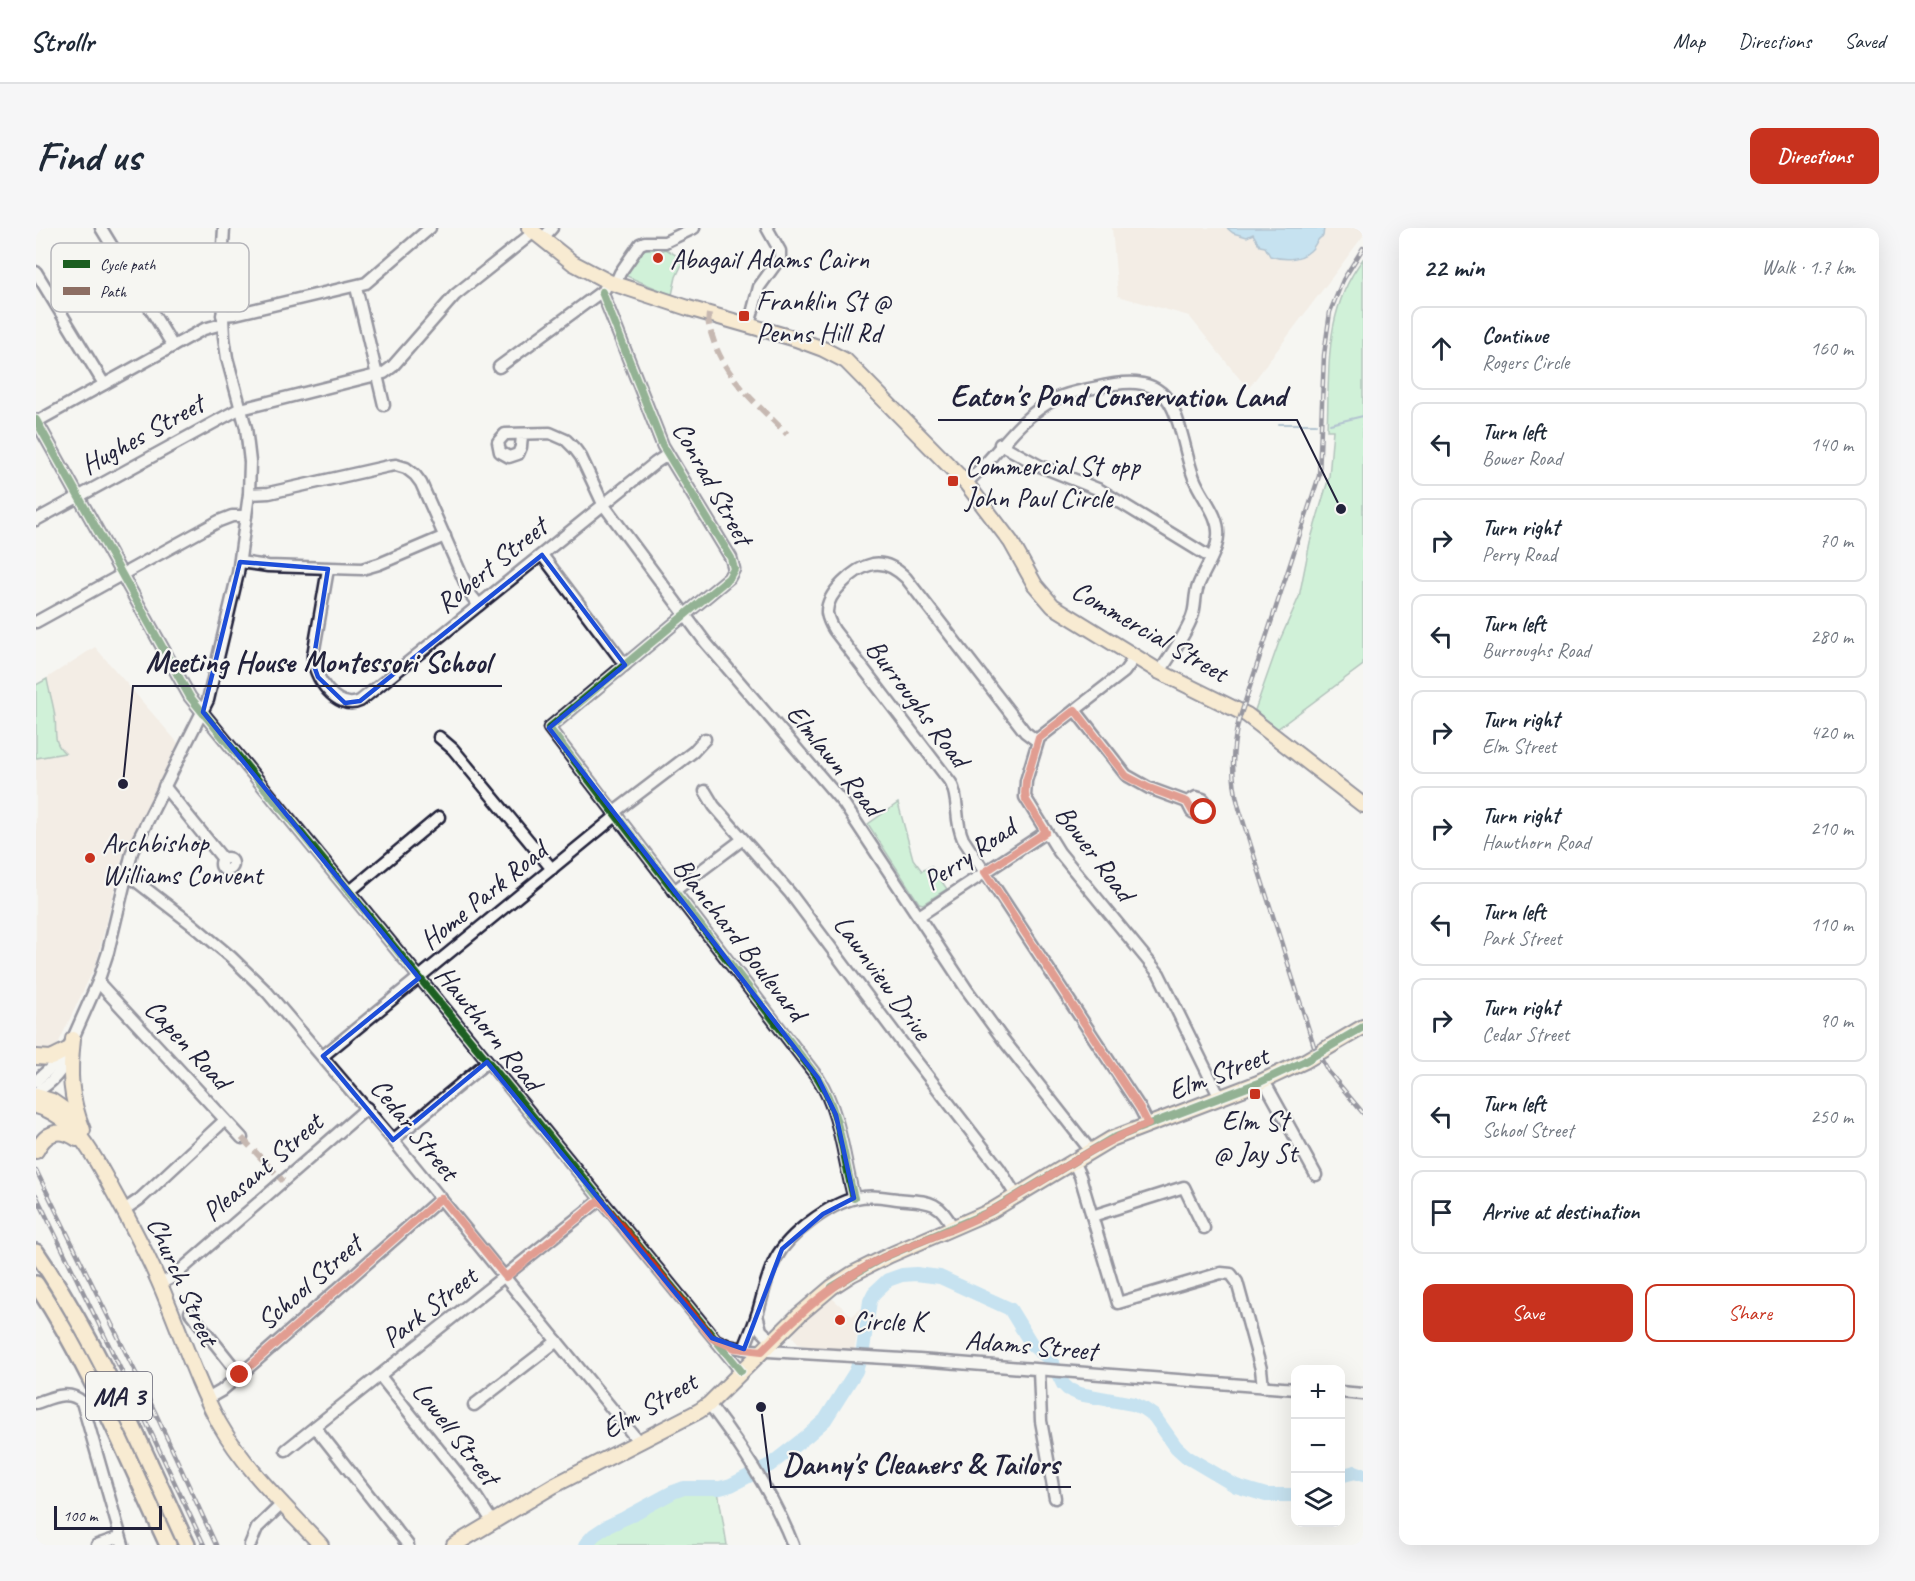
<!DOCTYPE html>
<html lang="en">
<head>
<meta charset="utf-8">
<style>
  :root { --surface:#fff; --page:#f6f6f7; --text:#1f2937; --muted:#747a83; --line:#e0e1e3; --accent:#c8321e }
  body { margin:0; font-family:Caveat,sans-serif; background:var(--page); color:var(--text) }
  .controls { position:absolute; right:18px; bottom:18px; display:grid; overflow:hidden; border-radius:12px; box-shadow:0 6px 24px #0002 }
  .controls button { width:54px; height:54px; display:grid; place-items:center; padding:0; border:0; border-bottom:2px solid var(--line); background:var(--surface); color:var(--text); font:30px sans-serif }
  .scale { position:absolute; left:18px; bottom:15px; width:108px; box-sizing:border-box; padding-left:6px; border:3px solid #22223b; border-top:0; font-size:16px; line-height:21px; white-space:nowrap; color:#22223b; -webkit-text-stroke:4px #f6f6f2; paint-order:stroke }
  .stop { position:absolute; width:18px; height:18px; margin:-14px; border:4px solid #c8321e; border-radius:50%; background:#fff }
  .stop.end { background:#c8321e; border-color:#fff; box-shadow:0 2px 6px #0008 }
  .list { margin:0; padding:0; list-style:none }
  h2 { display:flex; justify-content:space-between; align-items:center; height:78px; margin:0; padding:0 24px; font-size:26px }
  h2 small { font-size:20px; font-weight:400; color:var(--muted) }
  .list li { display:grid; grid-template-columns:39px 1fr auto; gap:18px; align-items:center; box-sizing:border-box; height:84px; margin:0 12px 12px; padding:0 12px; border:2px solid var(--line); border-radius:12px }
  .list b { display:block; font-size:22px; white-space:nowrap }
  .list p { margin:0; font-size:20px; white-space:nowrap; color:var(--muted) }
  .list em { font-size:20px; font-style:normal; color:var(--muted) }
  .actions { display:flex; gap:12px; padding:18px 24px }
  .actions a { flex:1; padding:14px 0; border:2px solid var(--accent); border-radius:12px; text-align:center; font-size:21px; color:var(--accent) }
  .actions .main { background:var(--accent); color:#fff }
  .icon { flex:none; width:33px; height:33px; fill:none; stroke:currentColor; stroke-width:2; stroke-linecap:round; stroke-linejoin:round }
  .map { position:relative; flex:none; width:1327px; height:1317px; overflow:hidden; border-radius:12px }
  header { display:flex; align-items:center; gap:36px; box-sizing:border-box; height:84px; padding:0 30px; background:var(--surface); border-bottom:2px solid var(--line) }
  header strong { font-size:28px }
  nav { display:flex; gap:33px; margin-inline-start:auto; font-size:21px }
  .intro { display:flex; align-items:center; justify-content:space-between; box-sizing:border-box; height:144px; padding:0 36px }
  h1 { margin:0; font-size:42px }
  .button { padding:15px 27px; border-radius:12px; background:var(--accent); color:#fff; font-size:21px; font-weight:700 }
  main { display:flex; gap:36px; padding:0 36px }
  aside { flex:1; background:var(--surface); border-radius:12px; box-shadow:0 6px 24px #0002 }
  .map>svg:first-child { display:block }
  .built { fill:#efe2d5 }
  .green { fill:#a3ebb9; stroke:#62867a; stroke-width:1.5 }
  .water { fill:#8ccaed; stroke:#6287a6; stroke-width:1.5 }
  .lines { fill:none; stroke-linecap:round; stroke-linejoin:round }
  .stream { stroke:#6287a6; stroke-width:2 }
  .river { stroke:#8ccaed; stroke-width:14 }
  .minor-casing { stroke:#22223b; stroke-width:15 }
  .major-casing { stroke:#22223b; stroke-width:18 }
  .highway-casing { stroke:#22223b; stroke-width:20 }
  .minor { stroke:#f6f6f2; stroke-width:10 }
  .major { stroke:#faddab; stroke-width:14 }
  .highway { stroke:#faddab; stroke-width:15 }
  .rail-casing { stroke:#22223b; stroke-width:4.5 }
  .rail { stroke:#f6f6f2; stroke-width:2; stroke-dasharray:7; stroke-linecap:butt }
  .quiet { stroke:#8d6e63; stroke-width:6; stroke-dasharray:12 6; stroke-linecap:butt }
  .cycleway-casing { stroke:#f6f6f2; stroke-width:11 }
  .cycleway { stroke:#1b5e20; stroke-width:8 }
  .route { stroke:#c8321e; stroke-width:8 }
  .marked { fill:none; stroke:#1d4ed8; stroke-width:4.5; stroke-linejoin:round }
  .poi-dot { fill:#c8321e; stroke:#f6f6f2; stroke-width:2 }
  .labels { text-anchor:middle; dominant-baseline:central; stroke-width:4.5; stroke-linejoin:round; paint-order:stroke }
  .shield { fill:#f6f6f2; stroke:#626272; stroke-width:1.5 }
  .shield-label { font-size:27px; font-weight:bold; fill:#22223b }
  .poi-label { font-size:28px; fill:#22223b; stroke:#f6f6f2; text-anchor:start }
  .street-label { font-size:28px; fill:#22223b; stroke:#f6f6f2 }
  .key { fill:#f6f6f2; stroke:#b6b6bb; stroke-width:1.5 }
  .key-label { font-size:16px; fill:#22223b }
  .leader { fill:none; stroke:#22223b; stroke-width:2 }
  .callout-dot { fill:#22223b; stroke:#f6f6f2; stroke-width:2 }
  .callout-label { font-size:30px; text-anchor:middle; font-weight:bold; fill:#22223b; stroke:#f6f6f2; stroke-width:4.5; stroke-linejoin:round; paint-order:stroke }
</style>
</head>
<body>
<header>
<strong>Strollr</strong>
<nav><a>Map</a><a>Directions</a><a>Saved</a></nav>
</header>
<div class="intro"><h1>Find us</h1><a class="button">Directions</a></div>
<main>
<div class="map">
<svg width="1327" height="1317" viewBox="0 0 1327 1317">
  <rect width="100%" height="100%" fill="#f6f6f2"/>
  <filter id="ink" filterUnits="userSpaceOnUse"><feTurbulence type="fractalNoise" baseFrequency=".0167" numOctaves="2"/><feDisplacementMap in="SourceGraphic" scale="12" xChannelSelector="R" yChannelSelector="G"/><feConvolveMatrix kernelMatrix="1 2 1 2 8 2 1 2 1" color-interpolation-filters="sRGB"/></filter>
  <g filter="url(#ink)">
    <g class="built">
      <polygon points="1076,0 1327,0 1327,8 1212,161 1153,88 1082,68"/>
      <polygon points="59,419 142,515 87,626 60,736 22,816 17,822 7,824 0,822 0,457"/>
      <polygon points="796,1070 816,1088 827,1079 818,1122 770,1118 762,1116 757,1109 759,1102"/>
    </g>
    <g class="green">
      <polygon points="614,20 625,23 630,21 648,32 640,49 636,67 588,47 604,23"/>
      <path d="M 1327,31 L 1327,437 L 1241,501 L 1219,482 L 1243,414 L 1263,369 L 1274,314 L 1293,249 L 1297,202 L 1291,202 C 1294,140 1287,84 1327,31 Z"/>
      <path d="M 11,451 C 13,464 18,477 19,490 C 21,504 16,514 29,525 L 0,530 L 0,457 Z"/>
      <polygon points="862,575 877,631 886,643 895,638 911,661 887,676 883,675 832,596"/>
      <polygon points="648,1260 682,1263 691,1317 549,1317 570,1299"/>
    </g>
    <path class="water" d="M 1191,0 L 1288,0 L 1287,8 C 1279,12 1280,18 1274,23 C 1263,33 1246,32 1234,28 L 1229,19 L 1224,18 L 1217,6 L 1211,9 L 1197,5 Z"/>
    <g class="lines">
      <g class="stream">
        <polyline points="1243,196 1280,196"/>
        <polyline points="1294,196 1327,188"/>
      </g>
      <g class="river">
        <polyline points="1304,1248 1319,1244 1327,1247"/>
        <polyline points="549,1317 558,1307 570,1299 589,1290 637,1264 648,1260 684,1260 695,1257 734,1237 771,1208 789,1192 820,1143 827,1121 834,1073 838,1065 852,1052 866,1047 880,1046 904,1049 974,1081 996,1117 1015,1132 1027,1156 1032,1161 1043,1166 1097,1176 1108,1181 1118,1188 1140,1219 1151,1229 1200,1258 1230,1267 1260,1267"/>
      </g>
      <g class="minor-casing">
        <g id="minor">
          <polyline points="65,0 137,118"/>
          <polyline points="506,11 516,0"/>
          <polyline points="0,44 68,156"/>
          <polyline points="579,56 584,45 604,16 609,14 629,14 658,0"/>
          <polyline points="320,59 348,177"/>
          <path d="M 566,64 L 627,218 L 695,330 L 698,341 L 693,350 L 513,500 L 782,850 C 805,886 807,930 818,970"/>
          <polyline points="186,87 199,86 330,55 394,0"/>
          <polyline points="713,97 723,59 744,30 744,23 731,0"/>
          <polyline points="463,139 569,61"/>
          <polyline points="0,192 154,469 705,1143"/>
          <polyline points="0,194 168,101 186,96"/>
          <polyline points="486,207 485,219 482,226 473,229 464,224 462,214 469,206 514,205 530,212 539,221 545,229 567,276 670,415 808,576 931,762 966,810 1054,922"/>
          <polyline points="964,216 1004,238 1064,262 1175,330"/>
          <path d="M 930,255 C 962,227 979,192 1019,171 C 1031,165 1044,163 1058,160 C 1084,154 1119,147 1135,177 C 1147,199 1149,227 1158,250 C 1165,269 1184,287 1182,308 C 1181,325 1168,342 1162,358 C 1158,368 1160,379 1156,389 C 1150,407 1134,427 1124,444"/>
          <polyline points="213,266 233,265 353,238 360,237 370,240 379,247 385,255 434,366 443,377"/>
          <polyline points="0,292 201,182 348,145 356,139 419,67 498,4"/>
          <polyline points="506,327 589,437"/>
          <polyline points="204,334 232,338 326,341 343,336 409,308"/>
          <path d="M 292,341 L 277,427 C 276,448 301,484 324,473 L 619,235 L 631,227"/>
          <polyline points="0,394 183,293 196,288 210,288"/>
          <polyline points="1099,429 1088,444 1003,510 990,553 989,569 1023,624 1123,746 1184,870"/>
          <polyline points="1039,482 1090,547 1113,560 1151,574"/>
          <polyline points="403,509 417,521 516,641"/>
          <path d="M 1001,513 L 989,504 L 870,350 C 861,341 849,334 837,336 C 818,340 790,366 791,385 C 792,391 795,397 798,402 L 915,555 C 924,573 918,592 927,611 L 1104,880 L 1112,896"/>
          <polyline points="128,558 187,631"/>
          <polyline points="669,563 678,578 754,665 864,812 963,940 981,969"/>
          <polygon points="1160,569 1167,571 1171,576 1170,583 1164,587 1156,584 1151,574"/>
          <polyline points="577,585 657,524 669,511"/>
          <circle cx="191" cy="636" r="6"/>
          <polyline points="89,648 100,653 157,697 195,729 231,764 357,912 603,1214"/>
          <polyline points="638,663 707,611"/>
          <polyline points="313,664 403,589"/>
          <polyline points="883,688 1010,604"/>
          <polyline points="62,754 206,910"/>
          <polyline points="287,828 580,588"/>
          <polyline points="0,853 19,836 34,817 62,754 72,724 96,624 172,472 202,345 213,266 214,234 210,200 191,130 188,109 185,52 188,0"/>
          <polyline points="1228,853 1280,947"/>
          <path d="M 0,864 C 16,855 27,843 33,826"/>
          <polyline points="357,912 451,834"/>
          <polyline points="1037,933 1044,948 1082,1075 1185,1045 1195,1046 1201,1054 1225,1141 1227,1159"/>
          <polyline points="88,982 104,971 189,892"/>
          <polyline points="1056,988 1148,959 1168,1000"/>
          <polyline points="124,1056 137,1049 331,880"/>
          <polyline points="154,1084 204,1147"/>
          <polyline points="721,1087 725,1102 736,1113"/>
          <polyline points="682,1113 693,1118 714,1122 883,1132 1260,1161"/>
          <path d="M 708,1121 C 712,1110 717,1099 721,1087 C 727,1068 730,1048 740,1030 C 753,1006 793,976 820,970 C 833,967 847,969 861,971 C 891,974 903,971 917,1000"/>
          <polyline points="1003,1142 1005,1193 1019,1270"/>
          <polyline points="344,1148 439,1267 456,1293"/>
          <polyline points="1304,1164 1327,1166"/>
          <polyline points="171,1171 185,1163 204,1147 405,970"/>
          <path d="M 0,1175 C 15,1170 33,1161 46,1174 L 87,1317"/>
          <path d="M 673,1176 C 706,1219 737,1266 757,1317"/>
          <polyline points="438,1177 521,1113"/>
          <polyline points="279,1199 372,1317"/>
          <polyline points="250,1222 564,972"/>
          <polyline points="61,1317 84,1309"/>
          <polyline points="214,1317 221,1300 247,1275"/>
        </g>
      </g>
      <g class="major-casing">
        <g id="major">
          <polyline points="493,0 537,35 573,54 652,80 760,111 787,121 810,133 930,255 975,314 999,357 1017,378 1124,444 1211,487 1327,577"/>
          <path d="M 37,811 C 33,847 34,869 47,902"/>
          <polyline points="0,829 15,830 31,822"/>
          <polyline points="0,868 16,873 36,887"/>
          <path d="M 0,878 C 39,888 59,930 77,963 C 97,999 116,1035 131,1073 C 148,1114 162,1157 183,1195 C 209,1241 249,1278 285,1317"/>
          <path d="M 0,923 C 10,904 23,899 41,911"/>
          <polyline points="418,1317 517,1258 663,1183 673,1176 763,1087 796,1059 816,1046 854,1027 955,983 1075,911 1222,855 1269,833 1327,799"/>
        </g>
      </g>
      <g class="highway-casing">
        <g id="highway">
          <path d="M 0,1024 C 62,1115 105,1217 151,1317"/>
          <path d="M 0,1056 C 54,1138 91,1229 132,1317"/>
        </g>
      </g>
      <use href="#minor" class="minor"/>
      <use href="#major" class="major"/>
      <use href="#highway" class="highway"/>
      <g class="rail-casing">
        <g id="rail">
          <path d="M 1327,20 L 1307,52 L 1294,84 L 1288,127 L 1283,248 L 1203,492 C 1195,522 1195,551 1203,580 L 1278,818 L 1292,843 L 1327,885"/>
          <polyline points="0,942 119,1184 180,1317"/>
          <polyline points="0,967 105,1183 168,1317"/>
        </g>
      </g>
      <use href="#rail" class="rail"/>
      <g class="quiet">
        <path d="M 673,86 C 671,96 675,104 678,114 C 692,153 722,177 751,206"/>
        <polyline points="206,910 247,953"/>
      </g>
      <g class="cycleway-casing">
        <g id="cycleway">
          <path d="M 566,64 L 627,218 L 695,330 L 698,341 L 693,350 L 513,500 L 782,850 C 805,886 807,930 818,970"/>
          <polyline points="0,192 154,469 705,1143"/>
          <polyline points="796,1059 846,1030 955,983 1075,911 1222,855 1269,833 1327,799"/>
        </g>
      </g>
      <use href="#cycleway" class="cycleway"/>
    </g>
  </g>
  <g class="lines" filter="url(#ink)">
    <path class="route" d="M 204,1147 L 405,970 L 470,1049 L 564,972 L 676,1110 L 699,1120 L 726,1123 C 764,1085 800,1052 848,1029 C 884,1012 923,1001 957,982 C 1010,953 1056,917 1112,896 L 1104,880 L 949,644 L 1010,604 L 990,572 L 989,565 L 990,553 L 1003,510 L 1039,482 L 1090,548 L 1113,560 L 1151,574 L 1158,586 L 1168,584"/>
  </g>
  <path d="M0 0H1327V1317H0ZM 506,327 L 589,437 L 513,500 L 782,850 L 800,887 L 818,970 L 787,986 L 746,1021 L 708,1121 L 676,1110 L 451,834 L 357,912 L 287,828 L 383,750 L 167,484 L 204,334 L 292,341 L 277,435 L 282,449 L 309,475 L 324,473 Z" fill="#f6f6f2" fill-opacity=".55" fill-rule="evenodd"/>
  <path class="marked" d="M 506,327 L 589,437 L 513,500 L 782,850 L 800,887 L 818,970 L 787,986 L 746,1021 L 708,1121 L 676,1110 L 451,834 L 357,912 L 287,828 L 383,750 L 167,484 L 204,334 L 292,341 L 277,435 L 282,449 L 309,475 L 324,473 Z"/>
  <g class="poi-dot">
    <circle cx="622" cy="30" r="6"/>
    <rect x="702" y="82" width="12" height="12" rx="3"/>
    <rect x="911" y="247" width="12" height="12" rx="3"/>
    <circle cx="54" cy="630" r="6"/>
    <rect x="1213" y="860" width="12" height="12" rx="3"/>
    <circle cx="804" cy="1092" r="6"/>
  </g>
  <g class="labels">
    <rect class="shield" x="50" y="1144" width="66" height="48" rx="4.5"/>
    <g class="shield-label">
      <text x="83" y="1168">MA 3</text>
    </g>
    <g class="poi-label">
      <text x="634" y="30">Abagail Adams Cairn</text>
      <text x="720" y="72">Franklin St @<tspan x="720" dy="32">Penns Hill Rd</tspan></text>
      <text x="929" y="237">Commercial St opp<tspan x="929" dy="32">John Paul Circle</tspan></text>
      <text x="66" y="614">Archbishop<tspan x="66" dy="32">Williams Convent</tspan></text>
      <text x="1219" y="892" text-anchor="middle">Elm St<tspan x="1219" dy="32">@ Jay St</tspan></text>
      <text x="816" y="1092">Circle K</text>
    </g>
    <g class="street-label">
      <text transform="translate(106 206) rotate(-29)">Hughes Street</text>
      <text transform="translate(677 255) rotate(61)">Conrad Street</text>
      <text transform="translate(455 337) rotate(-39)">Robert Street</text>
      <text transform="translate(1114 403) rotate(30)">Commercial Street</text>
      <text transform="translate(882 475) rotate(53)">Burroughs Road</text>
      <text transform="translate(799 532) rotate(51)">Elmlawn Road</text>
      <text transform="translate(1059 625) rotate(53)">Bower Road</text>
      <text transform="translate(933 626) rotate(-34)">Perry Road</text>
      <text transform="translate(447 667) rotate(-39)">Home Park Road</text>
      <text transform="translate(704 711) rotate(52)">Blanchard Boulevard</text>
      <text transform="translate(847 749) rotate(54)">Lawnview Drive</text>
      <text transform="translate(453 800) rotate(51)">Hawthorn Road</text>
      <text transform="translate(152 816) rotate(47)">Capen Road</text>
      <text transform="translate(1182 845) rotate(-21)">Elm Street</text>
      <text transform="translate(379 901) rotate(51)">Cedar Street</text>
      <text transform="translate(226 939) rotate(-41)">Pleasant Street</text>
      <text transform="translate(147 1053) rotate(66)">Church Street</text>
      <text transform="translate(273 1054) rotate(-41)">School Street</text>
      <text transform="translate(393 1079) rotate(-38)">Park Street</text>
      <text transform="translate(995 1117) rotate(5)">Adams Street</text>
      <text transform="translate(613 1177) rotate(-30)">Elm Street</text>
      <text transform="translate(420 1205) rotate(52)">Lowell Street</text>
    </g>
  </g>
  <rect x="15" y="15" width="198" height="69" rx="9" class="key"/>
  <rect x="27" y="32" width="27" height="8" fill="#1b5e20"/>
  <rect x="27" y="59" width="27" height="8" fill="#8d6e63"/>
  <g class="key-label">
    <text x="64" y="42">Cycle path</text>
    <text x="64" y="69">Path</text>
  </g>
  <path class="leader" d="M1305 281L1261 192H902M87 556L97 458H466M725 1179L735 1259H1035"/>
  <g class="callout-dot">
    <circle cx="1305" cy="281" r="6"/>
    <circle cx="87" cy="556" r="6"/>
    <circle cx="725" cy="1179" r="6"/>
  </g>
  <g class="callout-label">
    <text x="1082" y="178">Eaton's Pond Conservation Land</text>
    <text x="282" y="444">Meeting House Montessori School</text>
    <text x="885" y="1246">Danny's Cleaners &amp; Tailors</text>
  </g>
</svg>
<div class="controls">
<button>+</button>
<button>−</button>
<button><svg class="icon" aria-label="layers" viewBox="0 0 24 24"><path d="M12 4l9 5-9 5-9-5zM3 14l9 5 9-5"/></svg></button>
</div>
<div class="scale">100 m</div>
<div class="stop" style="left:1168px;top:584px"></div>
<div class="stop end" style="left:204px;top:1147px"></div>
</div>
<aside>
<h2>22 min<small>Walk · 1.7 km</small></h2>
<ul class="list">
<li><svg class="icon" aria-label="ahead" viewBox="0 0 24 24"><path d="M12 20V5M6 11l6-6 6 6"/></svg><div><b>Continue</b><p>Rogers Circle</p></div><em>160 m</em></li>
<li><svg class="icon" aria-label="left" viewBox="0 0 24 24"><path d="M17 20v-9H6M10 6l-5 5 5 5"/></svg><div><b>Turn left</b><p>Bower Road</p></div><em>140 m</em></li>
<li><svg class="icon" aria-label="right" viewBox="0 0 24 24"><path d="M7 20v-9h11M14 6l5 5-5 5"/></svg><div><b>Turn right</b><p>Perry Road</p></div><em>70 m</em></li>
<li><svg class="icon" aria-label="left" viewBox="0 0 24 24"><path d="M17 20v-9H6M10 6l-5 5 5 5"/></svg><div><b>Turn left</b><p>Burroughs Road</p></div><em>280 m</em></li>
<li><svg class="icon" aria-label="right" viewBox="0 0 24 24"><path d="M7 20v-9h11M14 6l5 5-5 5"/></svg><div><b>Turn right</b><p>Elm Street</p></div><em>420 m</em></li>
<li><svg class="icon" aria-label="right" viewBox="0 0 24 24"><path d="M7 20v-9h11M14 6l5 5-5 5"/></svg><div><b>Turn right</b><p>Hawthorn Road</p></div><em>210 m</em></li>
<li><svg class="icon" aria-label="left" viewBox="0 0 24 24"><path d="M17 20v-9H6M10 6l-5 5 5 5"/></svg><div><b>Turn left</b><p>Park Street</p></div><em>110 m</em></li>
<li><svg class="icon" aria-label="right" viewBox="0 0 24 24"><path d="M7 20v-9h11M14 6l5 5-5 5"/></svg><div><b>Turn right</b><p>Cedar Street</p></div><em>90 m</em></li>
<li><svg class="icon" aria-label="left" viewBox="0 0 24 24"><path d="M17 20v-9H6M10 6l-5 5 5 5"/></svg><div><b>Turn left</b><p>School Street</p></div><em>250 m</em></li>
<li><svg class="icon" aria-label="arrive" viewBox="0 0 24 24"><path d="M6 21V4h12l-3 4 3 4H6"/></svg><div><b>Arrive at destination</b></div></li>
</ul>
<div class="actions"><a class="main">Save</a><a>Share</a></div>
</aside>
</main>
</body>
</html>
